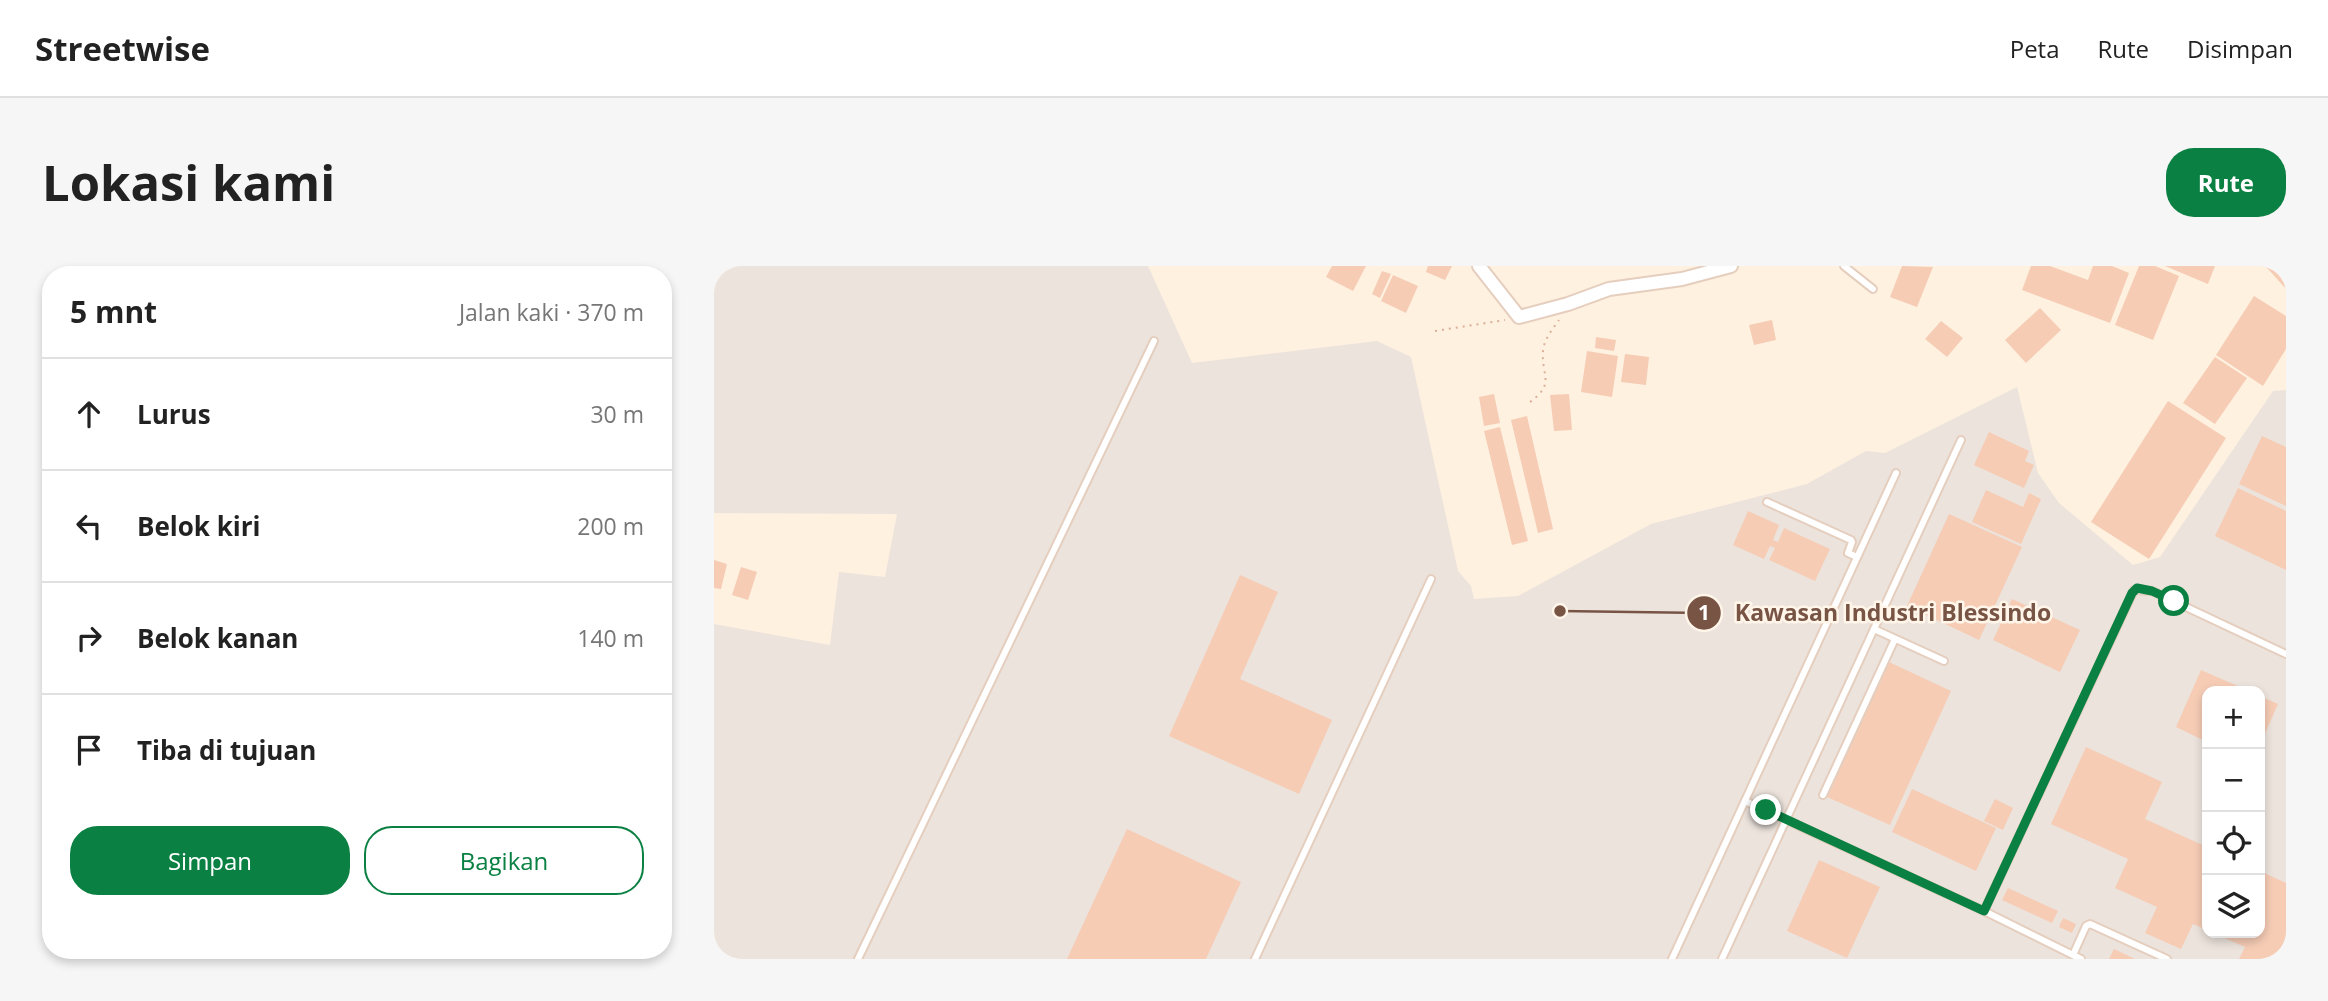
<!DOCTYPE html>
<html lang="id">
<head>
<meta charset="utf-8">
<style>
  :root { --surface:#fff; --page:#f6f6f6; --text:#222; --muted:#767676; --line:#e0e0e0; --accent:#0b8043 }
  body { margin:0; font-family:"Open Sans",sans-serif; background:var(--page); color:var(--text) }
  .controls { position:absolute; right:21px; bottom:21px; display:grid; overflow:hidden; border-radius:14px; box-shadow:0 4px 10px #0003 }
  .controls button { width:63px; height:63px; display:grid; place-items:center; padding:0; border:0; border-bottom:2px solid var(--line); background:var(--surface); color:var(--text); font:35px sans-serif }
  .stop { position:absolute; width:21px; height:21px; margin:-16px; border:5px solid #0b8043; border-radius:50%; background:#fff }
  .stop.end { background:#0b8043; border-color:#fff; box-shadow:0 2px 7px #0008 }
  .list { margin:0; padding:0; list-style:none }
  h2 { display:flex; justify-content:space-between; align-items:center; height:91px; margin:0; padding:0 28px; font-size:30px }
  h2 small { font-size:23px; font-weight:400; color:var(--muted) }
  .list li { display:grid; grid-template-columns:46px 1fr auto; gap:21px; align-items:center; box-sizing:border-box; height:112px; padding:0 28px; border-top:2px solid var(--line) }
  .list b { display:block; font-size:26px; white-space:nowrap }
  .list em { font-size:23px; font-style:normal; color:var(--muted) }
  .actions { display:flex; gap:14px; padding:21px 28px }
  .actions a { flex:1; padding:16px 0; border:2px solid var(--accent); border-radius:28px; text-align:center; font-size:24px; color:var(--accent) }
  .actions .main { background:var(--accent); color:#fff }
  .icon { flex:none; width:38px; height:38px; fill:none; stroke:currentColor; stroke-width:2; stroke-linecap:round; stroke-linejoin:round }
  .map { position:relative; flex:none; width:1572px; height:693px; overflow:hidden; border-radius:28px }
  header { display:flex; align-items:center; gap:42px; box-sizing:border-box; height:98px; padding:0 35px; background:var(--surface); border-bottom:2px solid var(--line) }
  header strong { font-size:33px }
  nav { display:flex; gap:38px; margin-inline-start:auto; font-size:24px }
  .intro { display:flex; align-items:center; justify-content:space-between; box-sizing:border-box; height:168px; padding:0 42px }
  h1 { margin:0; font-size:49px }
  .button { padding:18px 32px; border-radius:28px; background:var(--accent); color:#fff; font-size:24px; font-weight:700 }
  main { display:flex; gap:42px; padding:0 42px }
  aside { flex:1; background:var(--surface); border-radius:28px; box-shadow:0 4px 10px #0003 }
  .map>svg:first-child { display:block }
  .industrial { fill:#ece3dc; fill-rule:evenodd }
  .building { fill:#f6ccb5 }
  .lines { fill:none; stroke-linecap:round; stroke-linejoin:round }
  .service-casing { stroke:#e5cebe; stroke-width:10 }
  .minor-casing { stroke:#e5cebe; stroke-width:16 }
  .path { stroke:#dbaf98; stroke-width:2; stroke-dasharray:2 5; stroke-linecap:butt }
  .service { stroke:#fff; stroke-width:6 }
  .minor { stroke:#fff; stroke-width:12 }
  .route { stroke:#0b8043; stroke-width:9 }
  .leader { fill:none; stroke:#785445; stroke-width:2.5 }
  .callout-dot { fill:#785445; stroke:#fff5e9; stroke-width:2.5 }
  .mark-label { font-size:21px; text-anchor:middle; font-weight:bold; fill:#fff }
  .callout-label { font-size:23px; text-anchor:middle; font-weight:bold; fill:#785445; stroke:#fff5e9; stroke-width:5; stroke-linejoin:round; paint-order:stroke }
</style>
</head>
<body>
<header>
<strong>Streetwise</strong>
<nav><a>Peta</a><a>Rute</a><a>Disimpan</a></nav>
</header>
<div class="intro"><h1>Lokasi kami</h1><a class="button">Rute</a></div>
<main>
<aside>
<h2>5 mnt<small>Jalan kaki · 370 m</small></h2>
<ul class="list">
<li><svg class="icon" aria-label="ahead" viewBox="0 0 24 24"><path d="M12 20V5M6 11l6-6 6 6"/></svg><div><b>Lurus</b></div><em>30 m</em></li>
<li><svg class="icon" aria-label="left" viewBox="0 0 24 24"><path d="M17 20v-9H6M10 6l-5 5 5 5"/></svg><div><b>Belok kiri</b></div><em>200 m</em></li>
<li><svg class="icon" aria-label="right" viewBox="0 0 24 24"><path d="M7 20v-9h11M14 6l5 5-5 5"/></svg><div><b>Belok kanan</b></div><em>140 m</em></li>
<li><svg class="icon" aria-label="arrive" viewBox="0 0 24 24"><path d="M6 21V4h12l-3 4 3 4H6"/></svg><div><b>Tiba di tujuan</b></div></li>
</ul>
<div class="actions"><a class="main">Simpan</a><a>Bagikan</a></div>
</aside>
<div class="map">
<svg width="1572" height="693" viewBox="0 0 1572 693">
  <rect width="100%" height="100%" fill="#fef1e0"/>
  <path class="industrial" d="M 0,0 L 434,0 L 478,97 L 663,75 L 697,91 L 744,305 L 757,320 L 760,333 L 804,330 L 937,258 L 1093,218 L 1152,185 L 1171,187 L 1303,121 L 1324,207 L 1345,237 L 1419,299 L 1446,291 L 1559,125 L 1572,124 L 1572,693 L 0,693 L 0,358 L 116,379 L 125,306 L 171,311 L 183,248 L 0,247 ZM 1493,425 L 1546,425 L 1546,667 L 1493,667 Z"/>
  <g class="building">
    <polygon points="618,0 652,0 639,25 612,11"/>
    <polygon points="714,0 738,0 731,14 712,6"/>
    <polygon points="1188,0 1219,1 1203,41 1176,31"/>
    <polygon points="1317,0 1336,0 1374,14 1379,0 1398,0 1415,7 1396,57 1308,24"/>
    <polygon points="1425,0 1441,0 1465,10 1439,74 1401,59"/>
    <polygon points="1451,0 1501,0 1494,18"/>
    <polygon points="1551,0 1572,0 1572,23 1555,4"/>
    <polygon points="668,5 677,8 666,32 658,28"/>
    <polygon points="679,9 704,20 692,47 667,35"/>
    <polygon points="1540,30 1572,50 1572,83 1549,120 1502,89"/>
    <polygon points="1326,42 1347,64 1312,97 1291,74"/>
    <polygon points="1058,54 1062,74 1040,79 1035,59"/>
    <polygon points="1227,55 1249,72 1233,91 1211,73"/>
    <polygon points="882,71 902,74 900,85 881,82"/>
    <polygon points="873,85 904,90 898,131 867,126"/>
    <polygon points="911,88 935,91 932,119 907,116"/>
    <polygon points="1501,91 1533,112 1501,158 1469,137"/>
    <polygon points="780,128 786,157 770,160 765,131"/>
    <polygon points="855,128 858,164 840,165 836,129"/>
    <polygon points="1454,135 1512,172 1435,293 1377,256"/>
    <polygon points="813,150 839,263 824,267 797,154"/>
    <polygon points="786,161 814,275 798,279 770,165"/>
    <polygon points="1275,166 1315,185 1311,195 1320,199 1310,222 1260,199"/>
    <polygon points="1548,170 1572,181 1572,240 1525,218"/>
    <polygon points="1524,222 1572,245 1572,304 1501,270"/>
    <polygon points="1272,224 1309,241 1315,227 1327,233 1307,278 1258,256"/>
    <polygon points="1034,245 1065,259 1059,274 1064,276 1070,262 1116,283 1101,315 1055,294 1061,282 1056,280 1050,293 1019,279"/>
    <polygon points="1235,248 1308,281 1265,374 1193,340"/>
    <polygon points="0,294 13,298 7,323 0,322"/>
    <polygon points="27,301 43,306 34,334 18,329"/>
    <polygon points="526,309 564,326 526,413 618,454 585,528 455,470"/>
    <polygon points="1298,333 1366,364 1346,406 1279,374"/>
    <polygon points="1175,396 1237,425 1176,559 1113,531"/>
    <polygon points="1487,404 1535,425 1493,425 1493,476 1462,461"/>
    <polygon points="1546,430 1564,438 1546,479"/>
    <polygon points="1372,481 1448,516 1431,553 1493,581 1493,664 1479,658 1467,683 1431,667 1443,641 1401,622 1414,593 1337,558"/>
    <polygon points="1198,523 1282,562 1262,605 1178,566"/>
    <polygon points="1281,533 1299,542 1289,564 1270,555"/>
    <polygon points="413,563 527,616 492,693 353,693"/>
    <polygon points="1105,594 1166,621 1133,692 1073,665"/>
    <polygon points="1546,605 1572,617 1572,693 1525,693 1531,681 1499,667 1546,667"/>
    <polygon points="1294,622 1344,645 1338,657 1288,634"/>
    <polygon points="1349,652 1362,658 1358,667 1345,661"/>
    <polygon points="1400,683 1421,693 1395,693"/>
  </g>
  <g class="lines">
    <g class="service-casing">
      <g id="service">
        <polyline points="1130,0 1159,23"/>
        <polyline points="1053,236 1137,274 1138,276 1134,287 1143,291"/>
        <polyline points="1160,363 1230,395"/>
        <polyline points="1109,529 1181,373"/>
        <polyline points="1031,535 1270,645 1367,693"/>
        <polyline points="1270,645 1420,324 1438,325 1572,388"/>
        <polyline points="0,688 10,693"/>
        <polyline points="1359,689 1372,660 1376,658 1453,693"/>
        <polyline points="144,693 440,75"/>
        <polyline points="541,693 717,313"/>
        <polyline points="958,693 1182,207"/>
        <polyline points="1008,693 1247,174"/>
      </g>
    </g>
    <g class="minor-casing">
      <polyline id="minor" points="765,0 805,51 854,38 895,23 968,13 1017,0"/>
    </g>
    <g class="path">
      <polyline points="721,65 791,54"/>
      <path d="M 816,136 C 842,117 827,110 829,85 C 830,73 838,64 845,54"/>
    </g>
    <use href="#service" class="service"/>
    <use href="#minor" class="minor"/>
  </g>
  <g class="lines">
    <polyline class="route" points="1052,544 1270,645 1418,327 1423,322 1438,325 1460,335"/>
  </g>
  <path class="leader" d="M846 345L990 347"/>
  <g class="callout-dot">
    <circle cx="846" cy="345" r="7"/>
    <circle cx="990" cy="347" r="18"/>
  </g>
  <g class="mark-label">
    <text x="990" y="354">1</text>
  </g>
  <g class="callout-label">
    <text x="1179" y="355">Kawasan Industri Blessindo</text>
  </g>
</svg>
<div class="controls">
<button>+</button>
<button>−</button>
<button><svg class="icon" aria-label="locate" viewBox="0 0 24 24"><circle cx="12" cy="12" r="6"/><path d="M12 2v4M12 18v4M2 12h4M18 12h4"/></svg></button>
<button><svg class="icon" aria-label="layers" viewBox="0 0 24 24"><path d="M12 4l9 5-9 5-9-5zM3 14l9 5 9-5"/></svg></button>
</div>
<div class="stop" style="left:1460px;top:335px"></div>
<div class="stop end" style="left:1052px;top:544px"></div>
</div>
</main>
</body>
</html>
